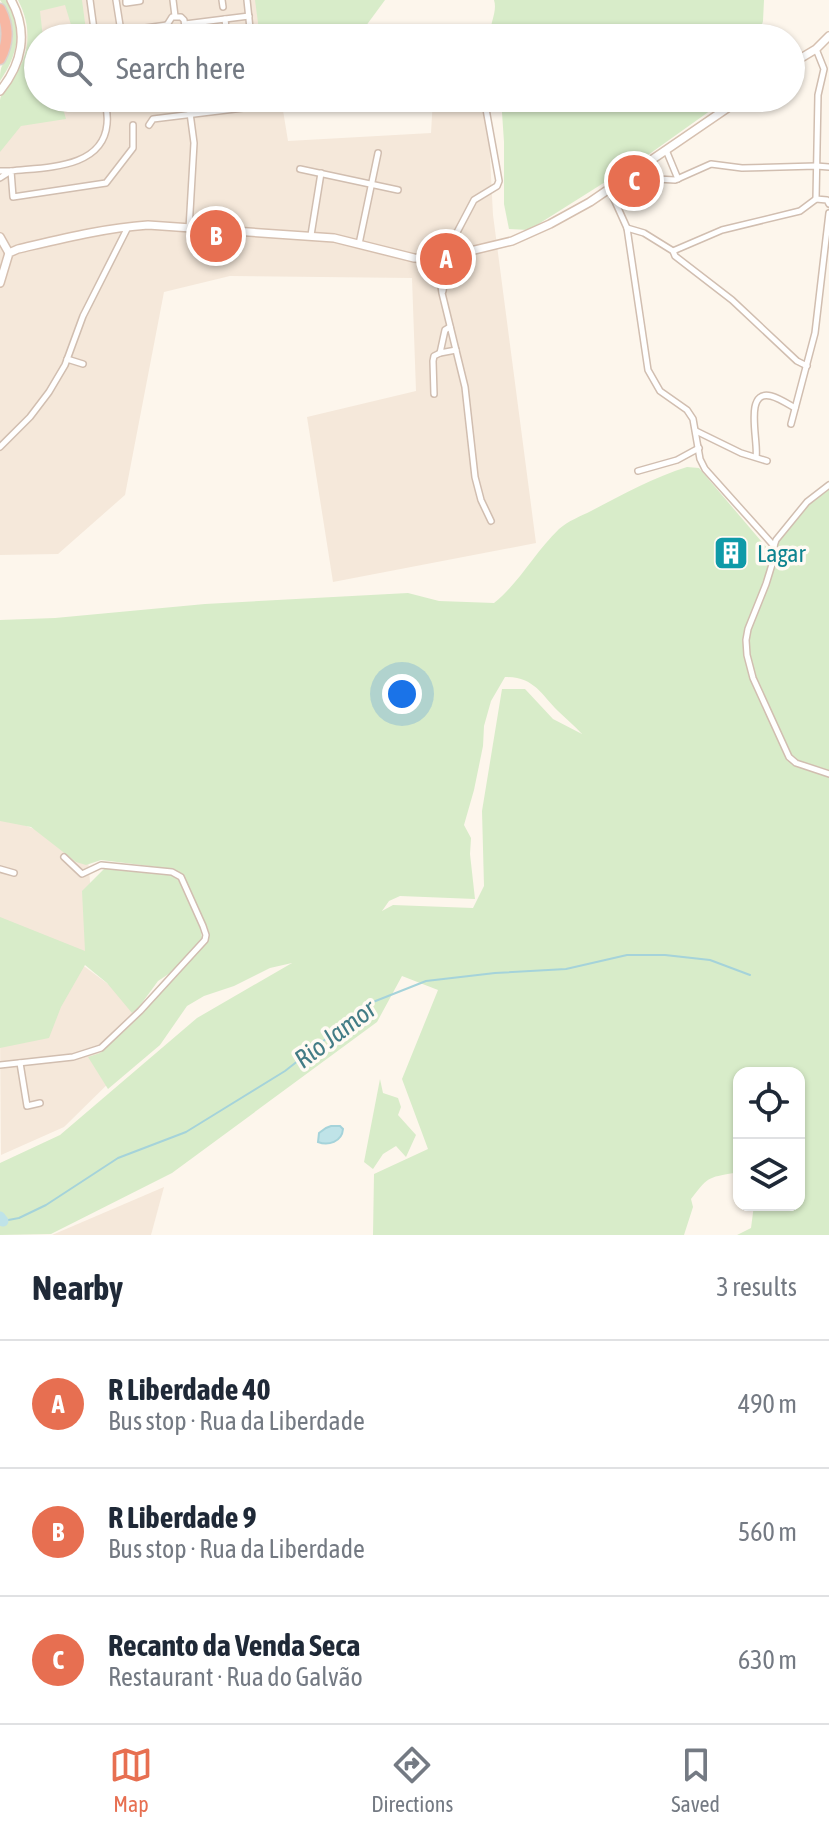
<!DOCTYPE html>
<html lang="en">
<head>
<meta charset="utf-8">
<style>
  :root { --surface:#fff; --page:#f6f6f7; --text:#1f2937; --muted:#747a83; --line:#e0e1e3; --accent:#e76f51 }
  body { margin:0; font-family:"Asap Condensed",sans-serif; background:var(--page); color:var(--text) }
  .controls { position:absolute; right:24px; bottom:24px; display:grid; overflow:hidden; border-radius:16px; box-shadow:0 2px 6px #0004 }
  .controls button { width:72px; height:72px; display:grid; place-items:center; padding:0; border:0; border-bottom:2px solid var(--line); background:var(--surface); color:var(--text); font:40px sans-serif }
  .you { position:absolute; left:402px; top:694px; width:28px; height:28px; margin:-20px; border:6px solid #fff; border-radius:50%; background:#1a73e8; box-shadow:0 0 0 12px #1a73e833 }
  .badge { display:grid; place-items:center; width:52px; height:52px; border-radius:50%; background:var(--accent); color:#fff; font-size:26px; font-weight:700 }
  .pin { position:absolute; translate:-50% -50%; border:4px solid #fff; box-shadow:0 2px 8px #0006 }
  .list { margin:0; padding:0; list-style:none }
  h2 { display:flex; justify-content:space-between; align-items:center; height:104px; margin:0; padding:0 32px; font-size:34px }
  h2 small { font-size:26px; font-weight:400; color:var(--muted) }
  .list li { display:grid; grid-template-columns:52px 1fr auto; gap:24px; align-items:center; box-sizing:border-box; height:128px; padding:0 32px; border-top:2px solid var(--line) }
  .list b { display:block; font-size:30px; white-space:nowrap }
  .list p { margin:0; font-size:26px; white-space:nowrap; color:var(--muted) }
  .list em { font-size:26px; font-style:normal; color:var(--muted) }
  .icon { flex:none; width:44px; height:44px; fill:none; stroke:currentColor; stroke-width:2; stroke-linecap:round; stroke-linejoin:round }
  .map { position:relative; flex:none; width:829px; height:1235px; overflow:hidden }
  .search { position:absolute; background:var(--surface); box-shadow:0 2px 6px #0004; left:24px; right:24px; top:24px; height:88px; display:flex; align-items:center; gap:20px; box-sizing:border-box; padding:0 28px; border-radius:44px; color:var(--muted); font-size:30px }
  .sheet { height:488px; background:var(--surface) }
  nav { display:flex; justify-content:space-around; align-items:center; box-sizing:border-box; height:112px; border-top:2px solid var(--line); background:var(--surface); font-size:22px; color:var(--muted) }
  nav a { display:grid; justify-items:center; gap:4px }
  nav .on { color:var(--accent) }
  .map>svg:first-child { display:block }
  .residential { fill:#f5e8da }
  .green { fill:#d8ecc9; fill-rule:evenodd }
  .water { fill:#bfe3e8; stroke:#a5d3da; stroke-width:2 }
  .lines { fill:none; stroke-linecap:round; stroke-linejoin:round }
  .stream { stroke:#a5d3da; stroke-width:2 }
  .river { stroke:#bfe3e8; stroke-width:11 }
  .street-casing { stroke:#d1beb0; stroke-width:8 }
  .secondary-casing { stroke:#d6c0b0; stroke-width:10 }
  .highway-casing { stroke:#dad1cd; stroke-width:13 }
  .street { stroke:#fff; stroke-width:5 }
  .secondary { stroke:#fff; stroke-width:7 }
  .highway { stroke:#f7b7a3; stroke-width:10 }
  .labels { text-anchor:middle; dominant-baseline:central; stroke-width:7; stroke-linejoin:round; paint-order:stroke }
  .culture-label { font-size:24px; fill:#0d838f; stroke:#fffaf3; text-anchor:start }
  .water-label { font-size:26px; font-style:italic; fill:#437c86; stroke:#fffaf3 }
</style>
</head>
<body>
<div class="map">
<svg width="829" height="1235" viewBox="0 0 829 1235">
  <rect width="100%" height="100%" fill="#fdf6ec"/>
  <g class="residential">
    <polygon points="28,0 265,0 271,38 38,38 38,98 281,98 288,141 431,133 433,98 487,98 493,215 536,543 333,582 307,417 416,391 412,278 230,276 164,292 125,495 58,554 0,555 0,121 24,93"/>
    <polygon points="0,816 87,849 97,957 0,921"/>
    <polygon points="81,964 139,1007 127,1065 64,1127 1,1155 0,1026"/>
    <polygon points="164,1187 151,1235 52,1235"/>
  </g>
  <g class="green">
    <path d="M 0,0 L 7,0 C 24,27 18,55 0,81 C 0,62 4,66 10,50 C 17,32 11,15 0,0 Z"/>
    <path d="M 18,0 L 82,0 L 87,38 L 75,38 L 65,5 L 40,11 L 43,38 L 38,38 L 38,98 L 60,98 L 66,119 L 21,126 L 0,152 C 0,135 0,116 0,100 C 1,92 9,85 13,78 C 31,54 32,27 18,0 Z"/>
    <polygon points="255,0 385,0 357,38 260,38"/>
    <path d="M 494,0 L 764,0 L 763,21 L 758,38 L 491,38 C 488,25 498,13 494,0 Z"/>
    <polygon points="501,98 728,98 648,155 529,230 509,229 504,204 504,142"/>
    <path d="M 687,467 L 699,468 L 767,548 L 770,560 L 776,564 L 779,560 L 775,548 C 787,526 806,499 829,488 L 829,1235 L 737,1235 L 751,1228 L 754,1205 L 799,1205 L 799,1073 L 739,1073 L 739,1172 C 709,1178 710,1174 691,1199 L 693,1207 L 684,1235 L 373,1235 L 374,1174 L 428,1149 L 402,1079 L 438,990 L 402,976 L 377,1022 L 172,1173 L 51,1234 L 0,1235 L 0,1163 L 60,1135 L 197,1018 L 292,963 L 270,968 L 234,986 L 204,996 L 187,1006 L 160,1045 L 108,1089 L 88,1057 L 100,1053 L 131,1025 L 206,943 L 209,937 L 208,929 L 182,874 L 174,869 L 101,860 L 86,865 L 76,862 L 31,827 L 0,821 L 0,620 L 55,618 L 205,604 L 408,593 L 439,601 L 494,603 C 520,582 535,552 559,529 C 568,521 581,516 591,511 C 622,495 654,477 687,467 ZM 505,677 C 534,677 540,693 558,711 C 566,719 575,726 582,734 L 553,719 L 525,689 L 502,689 L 482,811 L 484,886 L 473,908 L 393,905 L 382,911 L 389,901 L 400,896 L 475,899 L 470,854 L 471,838 L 464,825 L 474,790 L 483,746 L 484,726 L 491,701 Z"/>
    <polygon points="105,868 171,874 177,877 200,927 202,938 173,971 158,981 139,1007 132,1013 107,983 85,965 61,1007 49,1038 0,1048 0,917 85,951 82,891"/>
    <polygon points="380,1079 383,1093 398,1098 401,1107 398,1115 416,1135 406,1157 396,1146 383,1154 373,1169 364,1162"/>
  </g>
  <path class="water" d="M 331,1126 L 340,1126 L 343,1129 C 342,1142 328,1146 318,1142 L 319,1133 L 326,1128 Z"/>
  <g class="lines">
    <polyline class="stream" points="3,1221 19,1218 46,1205 118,1158 186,1132 285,1071 373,1002 426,981 495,973 566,969 627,955 665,955 710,960 750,975"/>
    <polyline class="river" points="0,1217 3,1221"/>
    <g class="street-casing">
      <g id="street">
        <polyline points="90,0 95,37"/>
        <polyline points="116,0 122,38"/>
        <polyline points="126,0 126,3 140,1"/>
        <polyline points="173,0 175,16"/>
        <polyline points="222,0 223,7"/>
        <polyline points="247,0 251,38"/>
        <polyline points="225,19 227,38"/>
        <polyline points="185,24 249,16"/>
        <polyline points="167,25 172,17 181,17 184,20 185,27 181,33 178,34"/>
        <polyline points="167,25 170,32 178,34"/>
        <polyline points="95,35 167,25"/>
        <polyline points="816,49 824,69 818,95 816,199 827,200 829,204"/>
        <path d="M 104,98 C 106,106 108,116 107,124 C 103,169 45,167 11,171 L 13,197 L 106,183 L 133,148 L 133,125"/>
        <polyline points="188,98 194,143 189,229"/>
        <polyline points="149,125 153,119 259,106 258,98"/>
        <polyline points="666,150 678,179"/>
        <polyline points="300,169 398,190"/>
        <polyline points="0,171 11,171 0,178"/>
        <polyline points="632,174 639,178 675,180 711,164 742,168 816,166 829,167"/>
        <polyline points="609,188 627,228 648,370 660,391 687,410 693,419 700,459 705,469 774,546"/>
        <polyline points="627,228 644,233 673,251 675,256 732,300 797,361 807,366"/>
        <polyline points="311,235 321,173"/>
        <polyline points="359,244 378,153"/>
        <polyline points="673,251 722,230 800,211 816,199"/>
        <polyline points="437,259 442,293 465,387 475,477 481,500 491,521"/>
        <polyline points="443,291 445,276 444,257 474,200 497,186 499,181 484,98"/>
        <polyline points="450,327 445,330 440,353 456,350"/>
        <polyline points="67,359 83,364"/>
        <polyline points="434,394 433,361 434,356 440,353"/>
        <polyline points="791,424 815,333 829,213"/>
        <polyline points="696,431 741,453 767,461"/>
        <polyline points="0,447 30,417 49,392 65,365 83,316 128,227"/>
        <path d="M 756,457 C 759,443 743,389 771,396 C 779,398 788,404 795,408"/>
        <polyline points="638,471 677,460 699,448"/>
        <polyline points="829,485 807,502 776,540 774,546 774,558 766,584 748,629 746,640 747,655 753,678 789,757 796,763 829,774"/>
        <polyline points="0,869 14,873"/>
        <polyline points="20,1063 27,1106 40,1103"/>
        <polyline points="0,1065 73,1057 101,1048 140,1011 205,940 206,935 203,926 181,877 172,872 101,865 82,874 64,857"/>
      </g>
    </g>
    <g class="secondary-casing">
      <g id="secondary">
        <polyline points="791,64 816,49 829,36"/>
        <path d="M 0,91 C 22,64 29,32 11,0"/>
        <polyline points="0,237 9,253"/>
        <path d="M 0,283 L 9,253 L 18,249 C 61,239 104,228 148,225 L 334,238 L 414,258 L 437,259 L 512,241 L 550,224 L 590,202 L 742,98"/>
      </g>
    </g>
    <g class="highway-casing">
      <path id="highway" d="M 0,9 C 9,26 9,42 0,59"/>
    </g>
    <use href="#street" class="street"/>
    <use href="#secondary" class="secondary"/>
    <use href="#highway" class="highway"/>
  </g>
  <defs>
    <g id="building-square" transform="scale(1.8)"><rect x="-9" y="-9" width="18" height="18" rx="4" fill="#0f9aa8" stroke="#fffaf3"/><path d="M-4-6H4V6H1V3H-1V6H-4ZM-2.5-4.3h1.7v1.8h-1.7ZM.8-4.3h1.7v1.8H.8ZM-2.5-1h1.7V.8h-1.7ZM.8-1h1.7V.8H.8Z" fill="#fff"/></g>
  </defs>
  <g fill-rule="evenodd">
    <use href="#building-square" x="731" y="553"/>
  </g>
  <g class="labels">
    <g class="culture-label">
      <text x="757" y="553">Lagar</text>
    </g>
    <g class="water-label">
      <text transform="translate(335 1034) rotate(-37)">Rio Jamor</text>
    </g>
  </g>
</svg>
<div class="controls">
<button><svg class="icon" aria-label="locate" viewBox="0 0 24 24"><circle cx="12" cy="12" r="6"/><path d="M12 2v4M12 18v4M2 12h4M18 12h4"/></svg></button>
<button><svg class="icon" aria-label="layers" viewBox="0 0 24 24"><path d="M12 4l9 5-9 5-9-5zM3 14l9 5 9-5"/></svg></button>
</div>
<div class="you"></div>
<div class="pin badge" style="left:446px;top:259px">A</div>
<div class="pin badge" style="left:216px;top:236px">B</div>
<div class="pin badge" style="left:634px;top:181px">C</div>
<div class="search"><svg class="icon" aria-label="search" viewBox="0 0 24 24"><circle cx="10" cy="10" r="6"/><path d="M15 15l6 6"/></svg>Search here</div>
</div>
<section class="sheet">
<h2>Nearby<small>3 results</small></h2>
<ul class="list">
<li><span class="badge">A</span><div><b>R Liberdade 40</b><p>Bus stop · Rua da Liberdade</p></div><em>490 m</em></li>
<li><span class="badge">B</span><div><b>R Liberdade 9</b><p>Bus stop · Rua da Liberdade</p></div><em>560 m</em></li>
<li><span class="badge">C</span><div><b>Recanto da Venda Seca</b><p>Restaurant · Rua do Galvão</p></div><em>630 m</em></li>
</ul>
</section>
<nav>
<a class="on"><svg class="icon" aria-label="map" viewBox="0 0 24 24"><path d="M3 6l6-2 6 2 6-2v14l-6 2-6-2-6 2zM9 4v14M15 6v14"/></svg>Map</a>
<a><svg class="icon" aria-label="directions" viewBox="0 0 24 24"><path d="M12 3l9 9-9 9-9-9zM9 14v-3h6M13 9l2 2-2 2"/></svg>Directions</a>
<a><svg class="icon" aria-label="saved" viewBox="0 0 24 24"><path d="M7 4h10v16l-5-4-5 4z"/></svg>Saved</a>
</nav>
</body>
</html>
